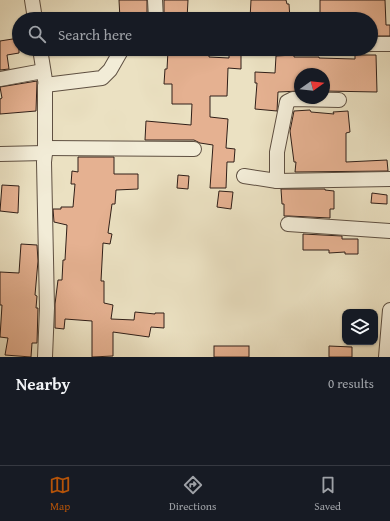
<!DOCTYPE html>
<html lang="en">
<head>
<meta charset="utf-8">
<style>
  :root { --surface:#171b24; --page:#20242c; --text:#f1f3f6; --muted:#9ea1a6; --line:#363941; --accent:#b45309 }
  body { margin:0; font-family:"Gentium Book Plus",serif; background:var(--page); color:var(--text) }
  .controls { position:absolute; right:12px; bottom:12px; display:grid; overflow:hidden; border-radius:8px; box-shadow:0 1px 3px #0004 }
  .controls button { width:36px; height:36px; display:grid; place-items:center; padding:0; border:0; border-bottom:1px solid var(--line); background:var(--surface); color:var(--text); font:20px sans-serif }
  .compass { position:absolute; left:294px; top:68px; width:36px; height:36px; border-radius:50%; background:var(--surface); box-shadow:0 1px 3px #0004; rotate:75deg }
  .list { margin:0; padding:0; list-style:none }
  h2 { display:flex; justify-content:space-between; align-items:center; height:52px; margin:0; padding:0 16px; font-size:17px }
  h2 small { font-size:13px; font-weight:400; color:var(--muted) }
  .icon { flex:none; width:22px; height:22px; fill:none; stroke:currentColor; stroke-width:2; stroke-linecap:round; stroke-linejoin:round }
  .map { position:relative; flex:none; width:390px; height:357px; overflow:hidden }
  .search { position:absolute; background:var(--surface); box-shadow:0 1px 3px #0004; left:12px; right:12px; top:12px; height:44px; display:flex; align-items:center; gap:10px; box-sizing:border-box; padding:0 14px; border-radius:22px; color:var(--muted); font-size:15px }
  .sheet { height:108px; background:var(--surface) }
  nav { display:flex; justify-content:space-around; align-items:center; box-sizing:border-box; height:56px; border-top:1px solid var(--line); background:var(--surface); font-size:11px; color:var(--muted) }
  nav a { display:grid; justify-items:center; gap:2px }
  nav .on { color:var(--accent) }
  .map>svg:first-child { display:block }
  .building { fill:#e5b191; stroke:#301f18 }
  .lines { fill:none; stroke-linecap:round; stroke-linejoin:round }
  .street-casing { stroke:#5f5042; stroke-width:16 }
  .street { stroke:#f2ecd7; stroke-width:14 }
</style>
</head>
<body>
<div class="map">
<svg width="390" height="357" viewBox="0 0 390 357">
  <rect width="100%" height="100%" fill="#ebe1c2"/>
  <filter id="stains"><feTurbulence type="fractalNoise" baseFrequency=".005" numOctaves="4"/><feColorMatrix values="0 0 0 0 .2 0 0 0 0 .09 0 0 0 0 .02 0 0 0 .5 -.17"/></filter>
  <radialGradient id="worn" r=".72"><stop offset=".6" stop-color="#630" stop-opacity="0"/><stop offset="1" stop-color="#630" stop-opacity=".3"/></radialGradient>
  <g class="building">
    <polygon points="119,0 147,0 147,19 120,19"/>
    <polygon points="164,0 188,0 187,19 164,19"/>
    <polygon points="251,0 286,0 287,4 289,4 290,19 250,19"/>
    <polygon points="320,0 385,0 386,25 390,25 390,36 371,36 371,19 345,19 345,16 320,16"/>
    <polygon points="19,38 19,53 7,55 9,69 0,70 0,41"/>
    <polygon points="168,51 189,53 189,54 209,55 209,57 229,58 229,55 241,55 241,69 228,68 227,96 210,96 210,117 228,119 226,148 235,149 234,162 227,162 226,188 210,188 213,145 200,143 194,140 145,140 146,121 191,125 192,104 172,104 172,84 164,84 165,69 167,69"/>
    <polygon points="294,55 294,57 319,57 319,58 355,59 355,55 376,55 377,92 324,91 324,74 300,74 300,91 278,92 277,111 255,109 257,83 255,83 255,72 275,73 276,56"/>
    <polygon points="37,81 36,111 0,114 0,99 2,98 0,87"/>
    <polygon points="310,110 311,112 334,114 333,112 348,111 350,132 346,133 346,162 387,160 388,171 295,172 296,162 294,162 290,131 294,111"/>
    <polygon points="78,157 114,157 114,174 138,174 138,189 116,190 115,204 112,204 108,233 112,234 110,244 103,243 101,281 104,281 104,303 113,305 111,319 134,320 135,312 155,314 155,313 164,313 164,328 151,327 149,337 113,332 113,356 92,357 92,321 65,319 64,329 55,328 55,304 58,280 62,280 63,260 65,260 67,225 54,222 53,209 61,209 61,207 73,207 75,184 71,184 72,171 78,172"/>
    <polygon points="178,175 189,176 188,189 177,188"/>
    <polygon points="2,185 19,186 18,213 0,211"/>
    <polygon points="281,189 325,189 325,190 334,191 334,209 330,209 330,218 289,216 284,216 284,204 282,204"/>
    <polygon points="219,191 233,192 231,209 217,207"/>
    <polygon points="372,193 387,195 387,204 371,203"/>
    <polygon points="303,234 342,236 342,239 358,239 358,254 345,254 345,252 329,253 329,250 303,250"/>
    <polygon points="21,244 37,245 38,261 35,295 37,296 36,308 38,308 37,343 32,343 31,357 5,355 8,338 0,337 2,305 0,305 0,272 19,273"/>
    <rect x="214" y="346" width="35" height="11"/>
    <polygon points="329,346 352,347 352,357 329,357"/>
  </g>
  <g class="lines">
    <g class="street-casing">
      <g id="street">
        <polyline points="32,0 35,19"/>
        <polyline points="155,0 156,19"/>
        <polyline points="371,44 390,44"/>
        <polyline points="40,49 45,80"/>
        <polyline points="0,79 43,71"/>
        <polyline points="45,148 194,149"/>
        <polyline points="0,154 45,153"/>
        <polyline points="244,176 277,181 390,179"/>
        <polyline points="277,181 277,152 287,102 293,99 339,100"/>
        <polyline points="288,224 390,231"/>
        <polyline points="45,357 47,308 44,162 45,153 45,85 102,78 110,70 122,49"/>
        <polyline points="386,357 390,310"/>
      </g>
    </g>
    <use href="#street" class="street"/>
  </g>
  <rect width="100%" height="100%" filter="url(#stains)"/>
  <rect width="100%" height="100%" fill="url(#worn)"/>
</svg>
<div class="controls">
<button><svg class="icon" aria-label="layers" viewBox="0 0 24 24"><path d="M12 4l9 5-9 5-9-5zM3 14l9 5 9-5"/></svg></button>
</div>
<svg class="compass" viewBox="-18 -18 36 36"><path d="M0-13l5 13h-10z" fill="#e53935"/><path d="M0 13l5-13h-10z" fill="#9ea1a6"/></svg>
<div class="search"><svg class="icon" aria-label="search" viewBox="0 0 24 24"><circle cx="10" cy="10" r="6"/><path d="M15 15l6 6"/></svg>Search here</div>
</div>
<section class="sheet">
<h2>Nearby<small>0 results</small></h2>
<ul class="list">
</ul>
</section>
<nav>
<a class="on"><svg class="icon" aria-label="map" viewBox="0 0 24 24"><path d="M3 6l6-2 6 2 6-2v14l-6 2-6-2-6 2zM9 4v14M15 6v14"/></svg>Map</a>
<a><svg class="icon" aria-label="directions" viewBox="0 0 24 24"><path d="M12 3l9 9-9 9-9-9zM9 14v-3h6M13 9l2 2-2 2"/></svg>Directions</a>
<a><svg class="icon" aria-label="saved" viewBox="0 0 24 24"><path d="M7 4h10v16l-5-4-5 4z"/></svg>Saved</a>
</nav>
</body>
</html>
